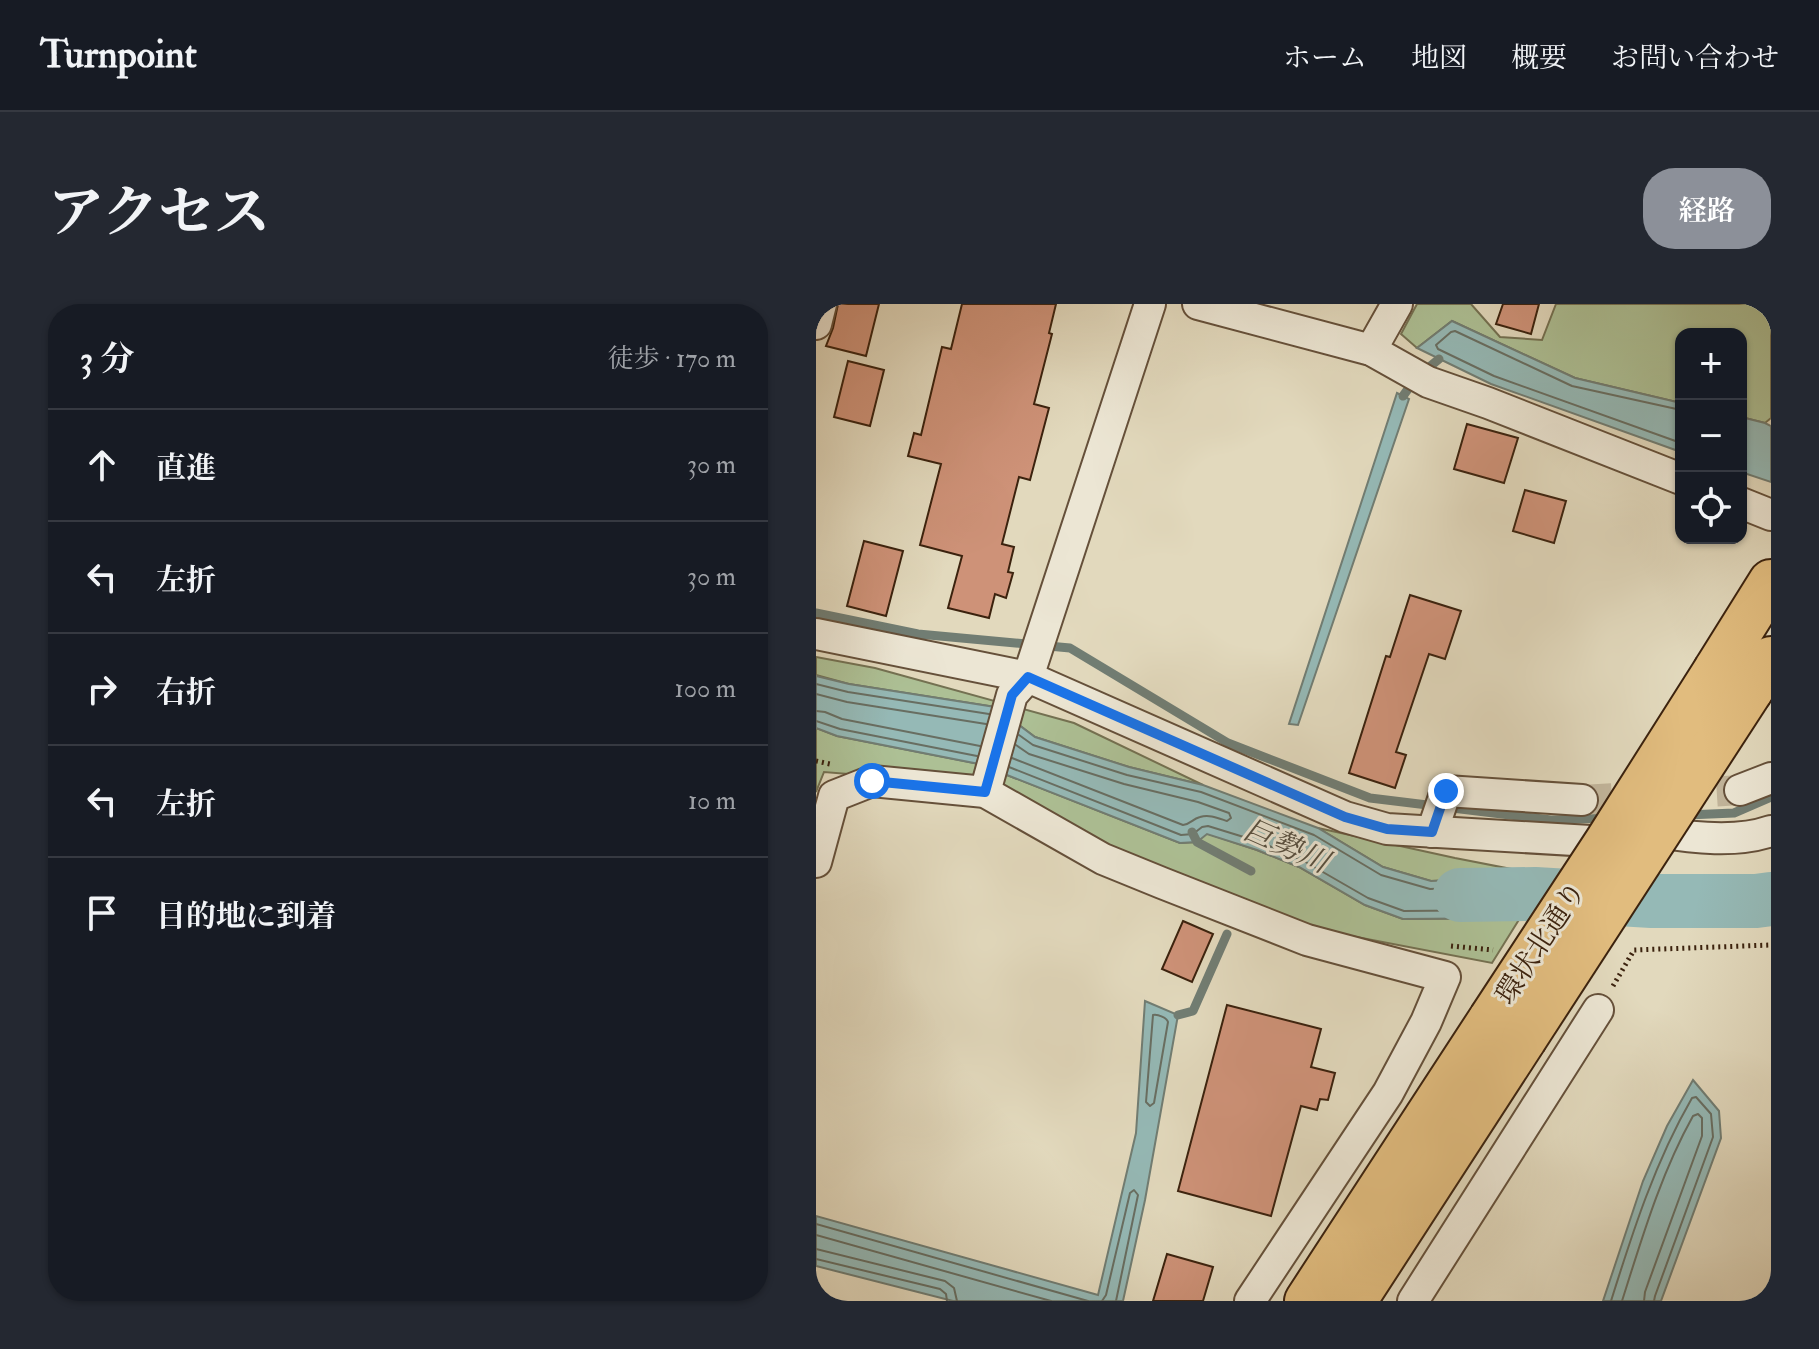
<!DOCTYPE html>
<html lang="ja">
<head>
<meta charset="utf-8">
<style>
  :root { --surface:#171b24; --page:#242831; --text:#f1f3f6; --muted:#9ea1a6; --line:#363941; --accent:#8c9099 }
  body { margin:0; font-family:"IM FELL Double Pica","Noto Serif JP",serif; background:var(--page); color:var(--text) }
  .controls { position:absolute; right:24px; top:24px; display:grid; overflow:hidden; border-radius:16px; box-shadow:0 2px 6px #0004 }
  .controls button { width:72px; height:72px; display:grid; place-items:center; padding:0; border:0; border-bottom:2px solid var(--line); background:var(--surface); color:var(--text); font:40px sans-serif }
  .stop { position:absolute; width:24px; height:24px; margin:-18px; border:6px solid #1a73e8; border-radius:50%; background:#fff }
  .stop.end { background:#1a73e8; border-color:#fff; box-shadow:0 2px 8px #0008 }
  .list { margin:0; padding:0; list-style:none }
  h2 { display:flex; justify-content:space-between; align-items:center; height:104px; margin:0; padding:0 32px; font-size:34px }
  h2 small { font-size:26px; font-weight:400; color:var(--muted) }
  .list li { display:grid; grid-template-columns:52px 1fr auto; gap:24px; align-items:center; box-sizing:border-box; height:112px; padding:0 32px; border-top:2px solid var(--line) }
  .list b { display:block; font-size:30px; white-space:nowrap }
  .list em { font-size:26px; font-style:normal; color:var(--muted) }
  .icon { flex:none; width:44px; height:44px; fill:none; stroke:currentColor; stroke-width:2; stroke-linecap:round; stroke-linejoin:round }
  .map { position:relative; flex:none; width:955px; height:997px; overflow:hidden; border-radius:32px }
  header { display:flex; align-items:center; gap:48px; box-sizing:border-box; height:112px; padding:0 40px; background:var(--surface); border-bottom:2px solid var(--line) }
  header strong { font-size:38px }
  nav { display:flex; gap:44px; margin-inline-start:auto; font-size:28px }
  .intro { display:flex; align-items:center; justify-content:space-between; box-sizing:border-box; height:192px; padding:0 48px }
  h1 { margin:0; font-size:56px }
  .button { padding:20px 36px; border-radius:32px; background:var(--accent); color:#fff; font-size:28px; font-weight:700 }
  main { display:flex; gap:48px; padding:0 48px }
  aside { flex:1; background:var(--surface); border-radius:32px; box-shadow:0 2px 6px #0004 }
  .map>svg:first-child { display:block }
  .green { fill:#adc095; stroke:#747152; stroke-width:2 }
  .water { fill:#95b9b6; stroke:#717d73; stroke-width:2 }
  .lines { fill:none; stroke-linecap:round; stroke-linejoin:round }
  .shore { stroke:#686e62; stroke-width:2 }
  .stream { stroke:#717d73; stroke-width:9 }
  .river { stroke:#95b9b6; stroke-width:54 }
  .building { fill:#ce9278; stroke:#3b220e; stroke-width:2 }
  .street-tunnel { stroke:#c1b49a; stroke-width:30; stroke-dasharray:30 15; stroke-linecap:butt }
  .street-casing { stroke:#65503a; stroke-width:34 }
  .highway-casing { stroke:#3b220e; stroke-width:48 }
  .path { stroke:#3b220e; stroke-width:5; stroke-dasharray:2 4; stroke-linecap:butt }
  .street { stroke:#ece6d4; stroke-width:30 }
  .highway { stroke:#e1bc7e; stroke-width:44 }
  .highway-bridge-casing { stroke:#3b220e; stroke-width:48; stroke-linecap:butt }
  .highway-bridge { stroke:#e1bc7e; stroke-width:44 }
  .route { stroke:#1a73e8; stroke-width:10 }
  .labels { text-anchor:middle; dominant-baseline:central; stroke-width:6; stroke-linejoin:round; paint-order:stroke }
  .street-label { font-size:28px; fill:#3b220e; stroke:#ece6d4 }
  .water-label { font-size:30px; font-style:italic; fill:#564f40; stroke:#ece6d4 }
</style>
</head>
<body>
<header>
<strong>Turnpoint</strong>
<nav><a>ホーム</a><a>地図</a><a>概要</a><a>お問い合わせ</a></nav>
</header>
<div class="intro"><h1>アクセス</h1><a class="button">経路</a></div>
<main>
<aside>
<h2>3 分<small>徒歩 · 170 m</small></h2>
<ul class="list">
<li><svg class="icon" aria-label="ahead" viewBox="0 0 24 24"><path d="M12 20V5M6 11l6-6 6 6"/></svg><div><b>直進</b></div><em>30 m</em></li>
<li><svg class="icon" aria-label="left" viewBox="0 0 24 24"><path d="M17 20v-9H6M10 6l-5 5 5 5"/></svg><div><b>左折</b></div><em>30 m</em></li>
<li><svg class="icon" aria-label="right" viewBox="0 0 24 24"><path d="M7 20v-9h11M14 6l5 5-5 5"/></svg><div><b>右折</b></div><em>100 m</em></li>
<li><svg class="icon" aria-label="left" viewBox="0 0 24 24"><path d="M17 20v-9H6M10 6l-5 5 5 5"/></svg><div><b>左折</b></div><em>10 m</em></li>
<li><svg class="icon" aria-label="arrive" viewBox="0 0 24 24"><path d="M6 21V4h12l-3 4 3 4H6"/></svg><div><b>目的地に到着</b></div></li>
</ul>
</aside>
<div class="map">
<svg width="955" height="997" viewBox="0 0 955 997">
  <rect width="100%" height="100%" fill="#e2d9bd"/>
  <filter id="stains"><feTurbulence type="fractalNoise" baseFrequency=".0025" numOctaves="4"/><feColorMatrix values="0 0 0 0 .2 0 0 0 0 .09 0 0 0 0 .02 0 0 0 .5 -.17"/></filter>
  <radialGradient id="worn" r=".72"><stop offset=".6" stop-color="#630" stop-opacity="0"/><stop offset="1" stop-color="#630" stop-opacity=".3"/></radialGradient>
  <g class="green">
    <polygon points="601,0 655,0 684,33 726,36 740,0 955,0 955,114 949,119 925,113 925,30 865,30 865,99 759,74 636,17 601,44 585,30"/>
    <polygon points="0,353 59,364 258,419 387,481 313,463 219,433 179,403 33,380 0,371"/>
    <polygon points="0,424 21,432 163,460 364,539 381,538 390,529 441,546 483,563 549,601 587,615 704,614 676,659 504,626 308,550 169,481 8,468 0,488"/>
    <polygon points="502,524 639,554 731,572 615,577 567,563"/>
  </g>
  <g class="water">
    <polygon points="636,17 759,74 865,99 865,148 675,80 601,44"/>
    <polygon points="581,89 593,95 482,421 473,420"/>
    <polygon points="925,113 949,119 955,122 955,178 925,168"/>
    <polygon points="0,372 33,380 179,403 219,433 313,463 387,481 502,524 567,563 615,577 731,572 704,614 587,615 549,601 483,563 441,546 391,530 381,538 364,539 163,460 21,432 0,424"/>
    <polygon points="955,570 955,618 898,622 823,617 849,577 931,576"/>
    <polygon points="329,697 362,711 329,896 307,997 137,997 0,962 0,912 282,991 320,829"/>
    <polygon points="877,776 903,807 905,834 845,997 787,997 827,877 851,822"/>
  </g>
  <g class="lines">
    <g class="shore">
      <polyline points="865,106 756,82 639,27 635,28 620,41 622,45 678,72 865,139"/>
      <polyline points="0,380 32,388 173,410"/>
      <polyline points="0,390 31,398 170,420"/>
      <polyline points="0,407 9,408 26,415 164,442"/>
      <polyline points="0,417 24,425 161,452"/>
      <path d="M 196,454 L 367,521 C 375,520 376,515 384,513 C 393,510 402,514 411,517 L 415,514 L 413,509 L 382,498 L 308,480 L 213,450 L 200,441"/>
      <polyline points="193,463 365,531 377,530 386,523 392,522 444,538 486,556 552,594 588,607 698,606 712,586 711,582 708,581 614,585 565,571 498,531 385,488 311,471 217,441 203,431"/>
      <polyline points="955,579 932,584 855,585 840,607 844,611 898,614 955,611"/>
      <polygon points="927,594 931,598 927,602 898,604 872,603 869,599 872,595"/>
      <path d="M 337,711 C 342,710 351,714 352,718 L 338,799 L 334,802 L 330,798 Z"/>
      <polyline points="0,920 272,997"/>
      <polyline points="0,931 235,997"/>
      <polyline points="0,945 129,977 138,984 141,997"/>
      <polyline points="0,955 124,985 130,990 131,997"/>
      <polyline points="286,997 290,991 314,889 318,886 322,891 300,997"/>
      <path d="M 795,997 C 817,927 839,858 876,794 L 880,793 L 895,810 L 897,833 L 839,992 L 838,997"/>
      <path d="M 806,997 C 826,934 845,869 877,812 L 882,810 L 886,814 L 886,832 L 829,988 L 828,997"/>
    </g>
    <g class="stream">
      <polyline points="587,92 600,74 623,55"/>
      <polyline points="0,309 102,330 254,344 412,439 554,494 735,516 792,514"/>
      <polyline points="871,511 918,509 955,493"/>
      <polyline points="376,528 381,538 435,567"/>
      <polyline points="362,711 377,707 411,630"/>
    </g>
    <polyline class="river" points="644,591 719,590 836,597 940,597 955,595"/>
  </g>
  <g class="building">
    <polygon points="22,0 63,0 50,52 10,42 17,24"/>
    <polygon points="146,0 240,0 233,29 236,30 218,100 233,104 214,176 203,173 186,240 198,243 192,268 197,269 190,294 179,290 173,314 132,304 146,252 104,241 125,160 92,152 98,129 105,131 126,43 135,45"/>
    <polygon points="687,0 723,0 715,30 680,20"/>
    <polygon points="32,57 68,66 54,122 18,113"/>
    <polygon points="651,120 702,134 688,179 638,165"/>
    <polygon points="709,186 750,197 738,239 697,227"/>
    <polygon points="48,237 87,247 70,312 31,302"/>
    <polygon points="594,291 645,307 629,355 613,350 580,448 590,451 579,484 533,469 570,352 574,353"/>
    <polygon points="367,617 397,630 376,678 346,665"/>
    <polygon points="411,701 505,725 495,763 519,769 512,796 504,795 501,806 485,802 455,912 362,887"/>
    <polygon points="351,950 397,963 387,997 337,997"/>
  </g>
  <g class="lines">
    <polyline class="street-tunnel" points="766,496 924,486"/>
    <g class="street-casing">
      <g id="street">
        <polyline points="382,0 555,46 612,78 672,99 865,175"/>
        <polyline points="0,20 5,0"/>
        <polyline points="555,46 581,0"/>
        <polyline points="925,199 955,211"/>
        <polyline points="0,330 212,373 529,513 571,525 791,538"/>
        <polyline points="924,486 955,474"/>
        <polyline points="169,488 196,391 212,373 334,0"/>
        <polyline points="616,528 630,487 766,496"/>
        <path d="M 842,528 C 877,534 921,539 955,527"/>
        <polyline points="0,558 18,492 56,477 169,488 287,555 346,579 491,636 629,673 610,718 572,789 434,997"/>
        <polyline points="597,997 782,706"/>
      </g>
    </g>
    <g class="highway-casing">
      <g id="highway">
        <polyline points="900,366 955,278"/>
        <polyline points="934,387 955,355"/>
        <polyline points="491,997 675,715"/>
        <polyline points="538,997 708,735"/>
      </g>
    </g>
    <g class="path">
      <polyline points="0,457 14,460"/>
      <polyline points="635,642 677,646"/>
      <polyline points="797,682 818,646 955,641"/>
    </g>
    <use href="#street" class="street"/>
    <use href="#highway" class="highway"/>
    <g class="highway-bridge-casing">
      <g id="highway-bridge">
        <polyline points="675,715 791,538 900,366"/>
        <polyline points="708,735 934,387"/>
      </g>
    </g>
    <use href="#highway-bridge" class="highway-bridge"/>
  </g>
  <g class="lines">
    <polyline class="route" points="56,477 169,488 196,391 212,373 529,513 571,525 616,528 630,487"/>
  </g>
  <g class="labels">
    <g class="street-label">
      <text transform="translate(725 639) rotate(-57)">環状北通り</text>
    </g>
    <g class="water-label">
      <text transform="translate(470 542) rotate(24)">巨勢川</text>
    </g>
  </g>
  <rect width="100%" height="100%" filter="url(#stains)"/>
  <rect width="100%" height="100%" fill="url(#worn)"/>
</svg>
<div class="controls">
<button>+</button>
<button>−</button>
<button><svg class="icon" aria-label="locate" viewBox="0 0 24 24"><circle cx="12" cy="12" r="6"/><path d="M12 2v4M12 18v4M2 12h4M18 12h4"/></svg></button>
</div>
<div class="stop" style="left:56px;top:477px"></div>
<div class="stop end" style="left:630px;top:487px"></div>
</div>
</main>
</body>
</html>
